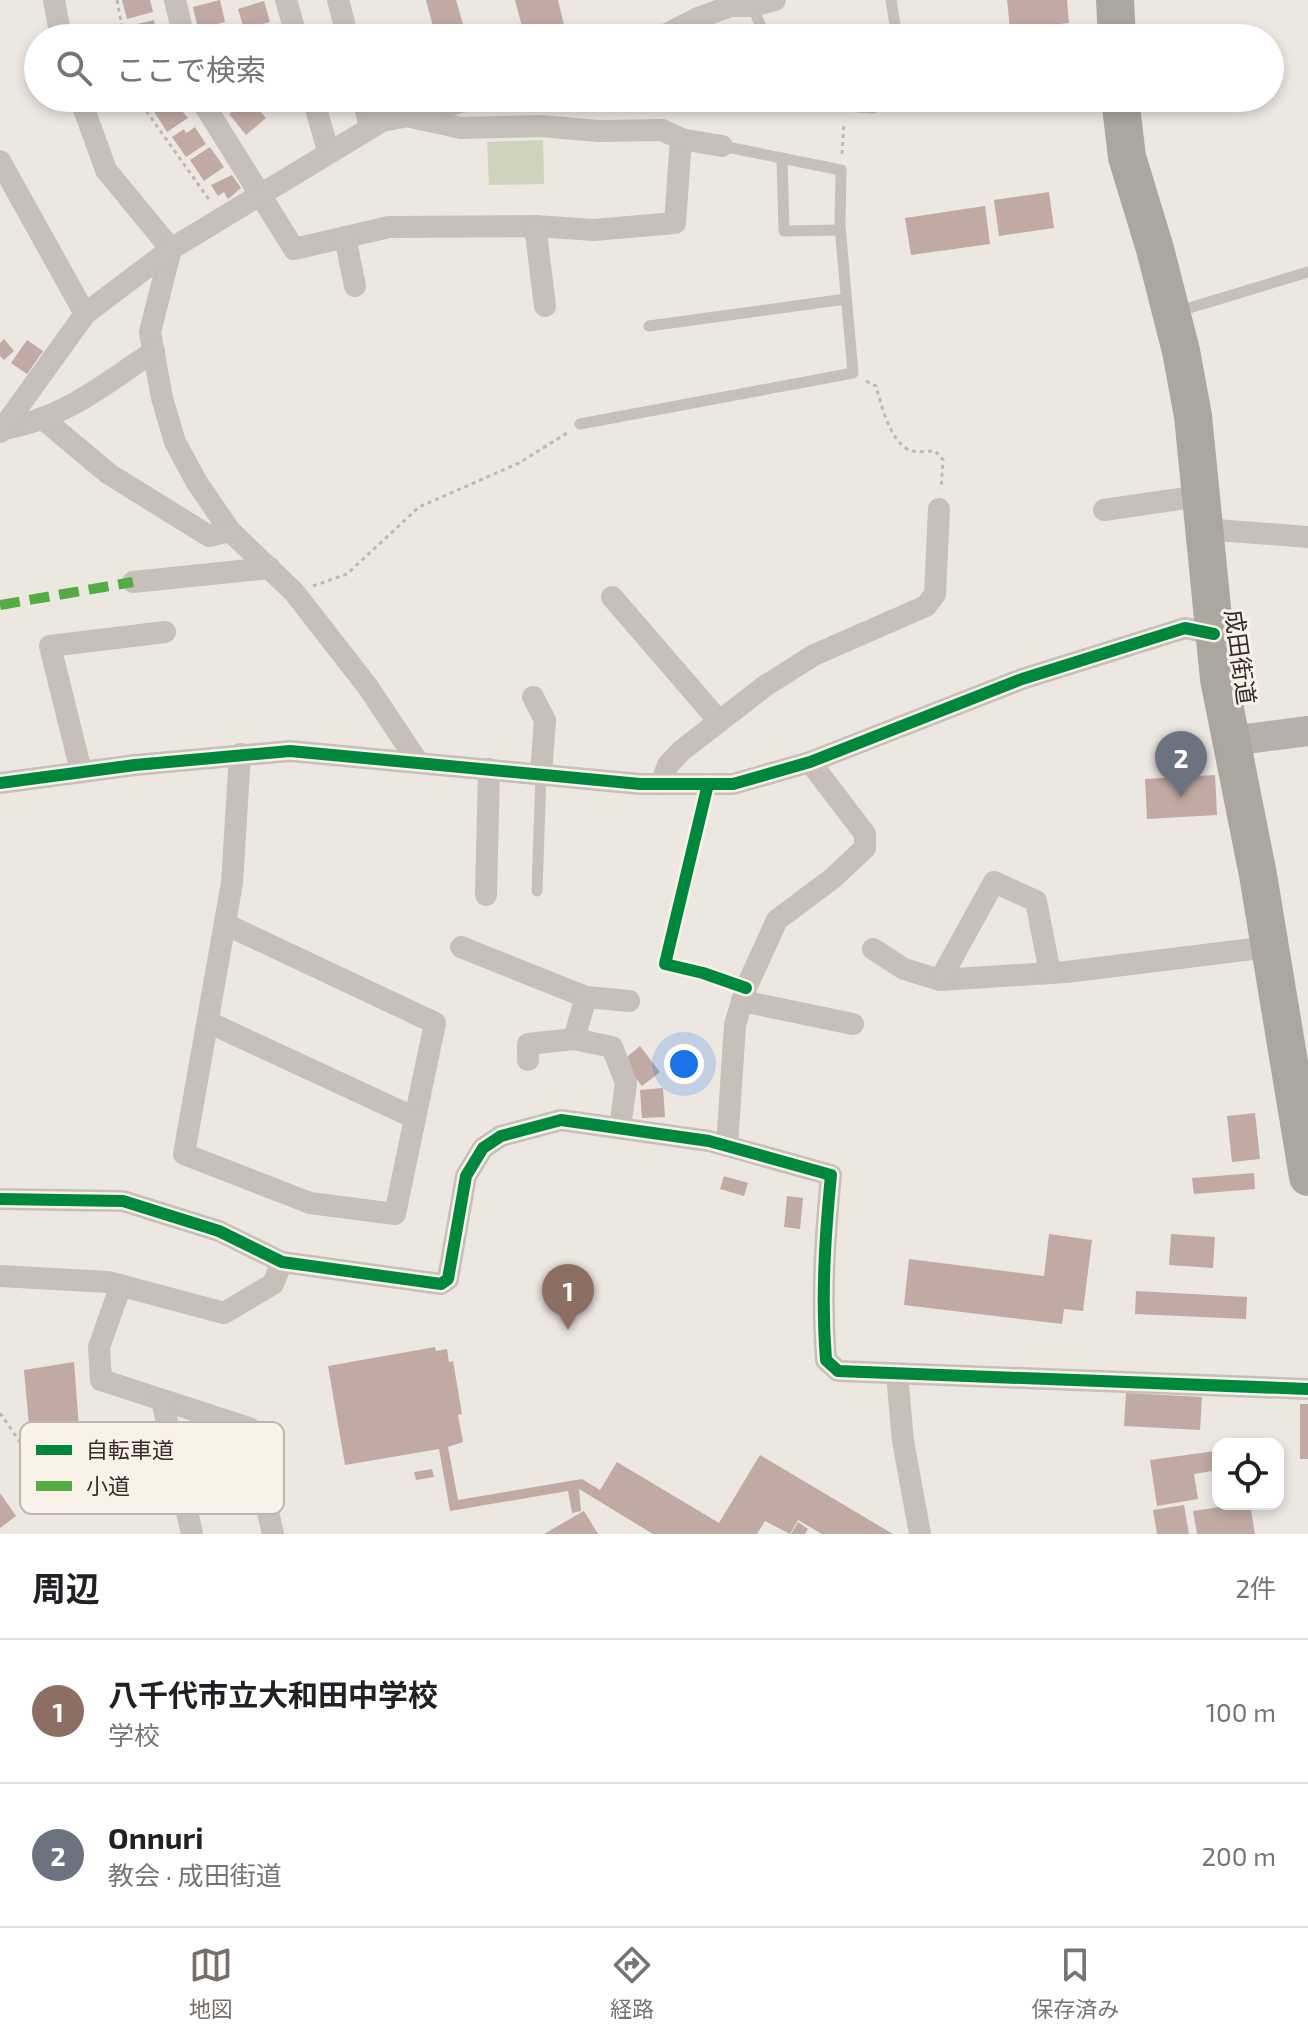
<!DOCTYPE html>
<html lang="ja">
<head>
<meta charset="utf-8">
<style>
  :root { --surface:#fff; --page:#f6f6f6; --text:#202124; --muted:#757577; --line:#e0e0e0; --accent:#776d69 }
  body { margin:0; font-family:"Exo 2","Noto Sans JP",sans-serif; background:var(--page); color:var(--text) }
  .controls { position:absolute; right:24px; bottom:24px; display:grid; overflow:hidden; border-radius:16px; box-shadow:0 4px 12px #0003 }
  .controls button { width:72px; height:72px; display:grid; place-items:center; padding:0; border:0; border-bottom:2px solid var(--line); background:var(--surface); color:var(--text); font:40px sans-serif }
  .you { position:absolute; left:684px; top:1064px; width:28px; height:28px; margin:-20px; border:6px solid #fff; border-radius:50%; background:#1a73e8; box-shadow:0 0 0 12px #1a73e833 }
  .badge { display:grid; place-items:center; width:52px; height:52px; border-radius:50%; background:var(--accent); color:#fff; font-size:26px; font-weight:700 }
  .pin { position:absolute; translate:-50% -66px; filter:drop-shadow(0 2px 4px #0008) }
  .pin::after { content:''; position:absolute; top:42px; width:28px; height:24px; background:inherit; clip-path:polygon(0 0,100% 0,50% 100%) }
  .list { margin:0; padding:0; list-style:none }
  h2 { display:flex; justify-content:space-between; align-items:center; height:104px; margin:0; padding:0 32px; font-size:34px }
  h2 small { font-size:26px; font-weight:400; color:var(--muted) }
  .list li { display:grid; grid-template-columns:52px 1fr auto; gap:24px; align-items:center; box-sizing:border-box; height:144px; padding:0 32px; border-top:2px solid var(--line) }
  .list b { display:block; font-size:30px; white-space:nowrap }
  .list p { margin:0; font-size:26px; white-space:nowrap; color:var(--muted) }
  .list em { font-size:26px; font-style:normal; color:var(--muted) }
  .icon { flex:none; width:44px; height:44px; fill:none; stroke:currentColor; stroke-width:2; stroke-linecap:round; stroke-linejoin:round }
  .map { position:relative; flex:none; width:1308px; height:1534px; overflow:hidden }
  .search { position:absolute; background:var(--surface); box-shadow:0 4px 12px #0003; left:24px; right:24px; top:24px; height:88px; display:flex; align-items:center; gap:20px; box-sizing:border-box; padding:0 28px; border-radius:44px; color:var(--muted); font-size:30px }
  .sheet { height:392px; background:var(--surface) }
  nav { display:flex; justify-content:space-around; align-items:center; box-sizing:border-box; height:112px; border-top:2px solid var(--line); background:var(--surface); font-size:22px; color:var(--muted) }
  nav a { display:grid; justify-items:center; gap:4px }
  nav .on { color:var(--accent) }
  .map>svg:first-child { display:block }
  .green { fill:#cfd2bc }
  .building { fill:#c0aaa3 }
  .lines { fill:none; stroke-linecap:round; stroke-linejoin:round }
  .path { stroke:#bfb7b2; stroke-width:3; stroke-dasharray:4 4; stroke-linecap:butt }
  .lane { stroke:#c6bfba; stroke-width:11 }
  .street { stroke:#c6bfba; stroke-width:22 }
  .secondary { stroke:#b7afab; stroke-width:30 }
  .highway { stroke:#aca6a1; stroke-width:38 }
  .quiet { stroke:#55ab44; stroke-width:10; stroke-dasharray:20 10; stroke-linecap:butt }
  .cycleway-casing { stroke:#faf1e9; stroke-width:17 }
  .cycleway { stroke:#00873e; stroke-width:12 }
  .labels { text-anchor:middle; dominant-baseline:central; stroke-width:6; stroke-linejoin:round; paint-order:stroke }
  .street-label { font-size:24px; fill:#372c28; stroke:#faf1e9 }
  .key { fill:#faf1e9; stroke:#c0b6af; stroke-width:2 }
  .key-label { font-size:22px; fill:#372c28 }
</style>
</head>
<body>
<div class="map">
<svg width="1308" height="1534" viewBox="0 0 1308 1534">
  <rect width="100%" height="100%" fill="#ede7e2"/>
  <polygon class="green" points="543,140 544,184 489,185 487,142"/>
  <g class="building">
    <polygon points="122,0 150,0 153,12 127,19"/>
    <polygon points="220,0 225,22 198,29 193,7"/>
    <polygon points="426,0 456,0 467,38 436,38"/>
    <polygon points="515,0 558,0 567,38 525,38"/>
    <polygon points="1007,0 1067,0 1069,23 1010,29"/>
    <polygon points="264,1 270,22 244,29 238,9"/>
    <polygon points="154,20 157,38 131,38 128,26"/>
    <polygon points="226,26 229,38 199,38 197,33"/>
    <polygon points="269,27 272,38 244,38 243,33"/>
    <polygon points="171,98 188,118 167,132 153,110"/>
    <polygon points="219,98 241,98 227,109"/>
    <polygon points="248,98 266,118 246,135 229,114"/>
    <polygon points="265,98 292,98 273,111"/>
    <polygon points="195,127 206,144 186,157 172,137 184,129 186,133"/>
    <polygon points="210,147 224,167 204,181 190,160"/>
    <polygon points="232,175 241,188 228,199 224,192 218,196 211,185"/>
    <polygon points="1049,192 1054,228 999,236 994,200"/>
    <polygon points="985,206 990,244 911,255 905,218"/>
    <polygon points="4,339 14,351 4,360 0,356 0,343"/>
    <polygon points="27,340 43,351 27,374 11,363"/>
    <polygon points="1215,775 1217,815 1147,819 1145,779"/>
    <polygon points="640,1046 660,1072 642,1086 622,1061"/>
    <polygon points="663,1088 665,1117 642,1118 640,1090"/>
    <polygon points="1255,1113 1260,1159 1232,1162 1227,1116"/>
    <polygon points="1254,1173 1255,1189 1194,1194 1192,1178"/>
    <polygon points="724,1176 748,1183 744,1196 720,1189"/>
    <polygon points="787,1196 803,1198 800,1229 784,1227"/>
    <polygon points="1049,1234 1092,1240 1083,1311 1064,1309 1062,1324 904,1305 909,1259 1044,1276"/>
    <polygon points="1171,1234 1215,1237 1213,1268 1169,1265"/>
    <polygon points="1136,1291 1247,1297 1246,1319 1135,1314"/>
    <polygon points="435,1347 436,1351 447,1349 449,1362 453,1361 462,1414 458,1415 463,1442 448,1447 458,1500 582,1479 600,1490 617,1462 719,1523 760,1455 893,1534 822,1534 798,1520 790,1534 765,1521 757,1534 653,1534 579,1489 581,1511 572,1513 568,1491 450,1511 439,1449 345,1465 328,1366"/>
    <polygon points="74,1362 82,1467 38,1466 37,1450 31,1449 24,1370"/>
    <polygon points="1126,1393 1202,1397 1200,1430 1124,1426"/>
    <rect x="1300" y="1404" width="8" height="55"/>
    <polygon points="1215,1451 1218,1470 1194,1474 1198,1499 1157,1506 1150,1460"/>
    <polygon points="432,1469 434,1477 416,1480 414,1472"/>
    <polygon points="0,1493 16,1516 0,1528"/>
    <polygon points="1241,1504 1250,1504 1255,1534 1197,1534 1193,1511"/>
    <polygon points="1184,1505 1189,1534 1157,1534 1153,1510"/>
    <polygon points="584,1511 598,1534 544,1534 582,1512"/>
    <polygon points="798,1522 808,1529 805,1534 791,1534"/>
  </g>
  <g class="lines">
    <g class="path">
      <polyline points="117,0 124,38"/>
      <polyline points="137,98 210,201"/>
      <polyline points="842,154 844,122"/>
      <path d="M 866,381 L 876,386 C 881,404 890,441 909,450 C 916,453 927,451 935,451 L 943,460 L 941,489"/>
      <polyline points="313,586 347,574 419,507 519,463 567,433"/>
      <polyline points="703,806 665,964 728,981"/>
      <polyline points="0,1413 38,1468 90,1470 90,1453 153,1453"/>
    </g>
    <g class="lane">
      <polyline points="891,0 897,38"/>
      <polyline points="752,6 766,38"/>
      <polyline points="790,98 792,102 873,108"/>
      <polyline points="782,158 784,231 840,230"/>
      <polyline points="1176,312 1308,272"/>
      <polyline points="649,326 846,299"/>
      <polyline points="580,424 853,373 840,226 841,170 722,146"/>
      <polyline points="537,891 541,774"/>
    </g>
    <g class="street">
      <polyline points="54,0 61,38"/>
      <polyline points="175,0 184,38"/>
      <polyline points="286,0 297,38"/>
      <polyline points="338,0 348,38"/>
      <polyline points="698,18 706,38"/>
      <polyline points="659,38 698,18 731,6 752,6 775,0"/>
      <polyline points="80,98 106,170 171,249 150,332 162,398 175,442 196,481 230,531 294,592 368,687 418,762"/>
      <polyline points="200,98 294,249 389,227 535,226 594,230 675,223 681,139"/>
      <polyline points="313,98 328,151"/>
      <polyline points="363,98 370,128"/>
      <polyline points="411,117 461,128 540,126 599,131 662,130 681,139 722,146"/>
      <polyline points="0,161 85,314"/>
      <polyline points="535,226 545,306"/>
      <polyline points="345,237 355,286"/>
      <polyline points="42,418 109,474 209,536 230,531"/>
      <path d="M 4,429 C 63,419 105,384 154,351"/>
      <path d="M 0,432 L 85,314 L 171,249 L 382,121 C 414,116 446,105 478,98"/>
      <polyline points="1104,510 1200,496"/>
      <polyline points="1204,529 1308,537"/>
      <polyline points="133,582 270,568"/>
      <polyline points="612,597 719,721"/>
      <polyline points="533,697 545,720 541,774"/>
      <polyline points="81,771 50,646 165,632"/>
      <polyline points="0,783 135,765 290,751 640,784 733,784 810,762 1022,679 1185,628 1214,634"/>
      <polyline points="661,784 668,765 681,751 765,686 814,655 926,606 935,594 939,509"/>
      <polyline points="486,895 489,769"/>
      <polyline points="225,924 435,1023 395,1214 310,1203 184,1154 232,883 240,754"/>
      <polyline points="461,947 586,997 574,1039"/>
      <polyline points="873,949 904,969 940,980 1066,972 1269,947"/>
      <polyline points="940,980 994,882 1036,901 1050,973"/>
      <polyline points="586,997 629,1001"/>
      <polyline points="742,1001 853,1024"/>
      <polyline points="208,1022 415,1118"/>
      <polyline points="528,1060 528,1044 574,1039 612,1047 626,1083 620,1128"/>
      <polyline points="727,1146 735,1025 746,988 777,920 833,878 865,848 865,834 810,762"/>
      <path d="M 0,1199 L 123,1201 L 219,1231 L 282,1262 L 441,1284 L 448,1279 L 466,1176 L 483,1148 L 501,1136 L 561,1120 L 709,1141 L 831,1175 C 825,1237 821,1297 826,1360 L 838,1371 L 1308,1389"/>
      <polyline points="0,1276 108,1282 224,1313 273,1284 282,1262"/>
      <polyline points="121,1285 99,1347 101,1380 249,1428 273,1534"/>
      <polyline points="897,1374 903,1441 920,1534"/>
      <polyline points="162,1400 192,1534"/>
    </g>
    <polyline class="secondary" points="1231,741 1308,731"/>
    <g class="highway">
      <polyline points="1115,0 1117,38"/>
      <polyline points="1120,98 1127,157 1155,249 1181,351 1193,416 1219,679 1258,875 1308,1177"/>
    </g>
    <polyline class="quiet" points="0,605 133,582"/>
    <g class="cycleway-casing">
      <g id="cycleway">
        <polyline points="0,783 135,765 290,751 640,784 733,784 810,762 1022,679 1185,628 1214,634"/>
        <polyline points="708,784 665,964 703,973 746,988"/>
        <path d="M 0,1199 L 123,1201 L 219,1231 L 282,1262 L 441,1284 L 448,1279 L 466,1176 L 483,1148 L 501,1136 L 561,1120 L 709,1141 L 831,1175 C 825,1237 821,1297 826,1360 L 838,1371 L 1308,1389"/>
      </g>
    </g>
    <use href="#cycleway" class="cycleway"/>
  </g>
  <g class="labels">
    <g class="street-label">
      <text transform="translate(1241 657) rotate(82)">成田街道</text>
    </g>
  </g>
  <rect x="20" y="1422" width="264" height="92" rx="12" class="key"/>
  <rect x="36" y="1445" width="36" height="10" fill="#00873e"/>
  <rect x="36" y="1481" width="36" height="10" fill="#55ab44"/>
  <g class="key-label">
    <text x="86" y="1458">自転車道</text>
    <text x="86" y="1494">小道</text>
  </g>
</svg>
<div class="controls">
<button><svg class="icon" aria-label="locate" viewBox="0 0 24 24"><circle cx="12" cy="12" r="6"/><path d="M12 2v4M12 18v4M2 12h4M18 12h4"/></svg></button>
</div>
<div class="you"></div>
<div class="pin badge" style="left:568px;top:1330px;background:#8d6e63">1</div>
<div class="pin badge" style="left:1181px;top:797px;background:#6b7280">2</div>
<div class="search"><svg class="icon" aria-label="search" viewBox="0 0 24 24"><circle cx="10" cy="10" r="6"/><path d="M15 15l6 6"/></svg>ここで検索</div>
</div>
<section class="sheet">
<h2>周辺<small>2件</small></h2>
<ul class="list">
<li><span class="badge" style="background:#8d6e63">1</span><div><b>八千代市立大和田中学校</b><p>学校</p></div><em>100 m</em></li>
<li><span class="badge" style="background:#6b7280">2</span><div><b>Onnuri</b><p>教会 · 成田街道</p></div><em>200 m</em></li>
</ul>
</section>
<nav>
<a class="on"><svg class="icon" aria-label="map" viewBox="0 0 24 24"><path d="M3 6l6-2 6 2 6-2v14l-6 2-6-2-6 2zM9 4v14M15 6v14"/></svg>地図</a>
<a><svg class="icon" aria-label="directions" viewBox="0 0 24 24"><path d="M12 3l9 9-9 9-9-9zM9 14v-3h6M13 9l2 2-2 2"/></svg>経路</a>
<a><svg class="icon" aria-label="saved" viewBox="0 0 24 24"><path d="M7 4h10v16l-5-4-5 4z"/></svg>保存済み</a>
</nav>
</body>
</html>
